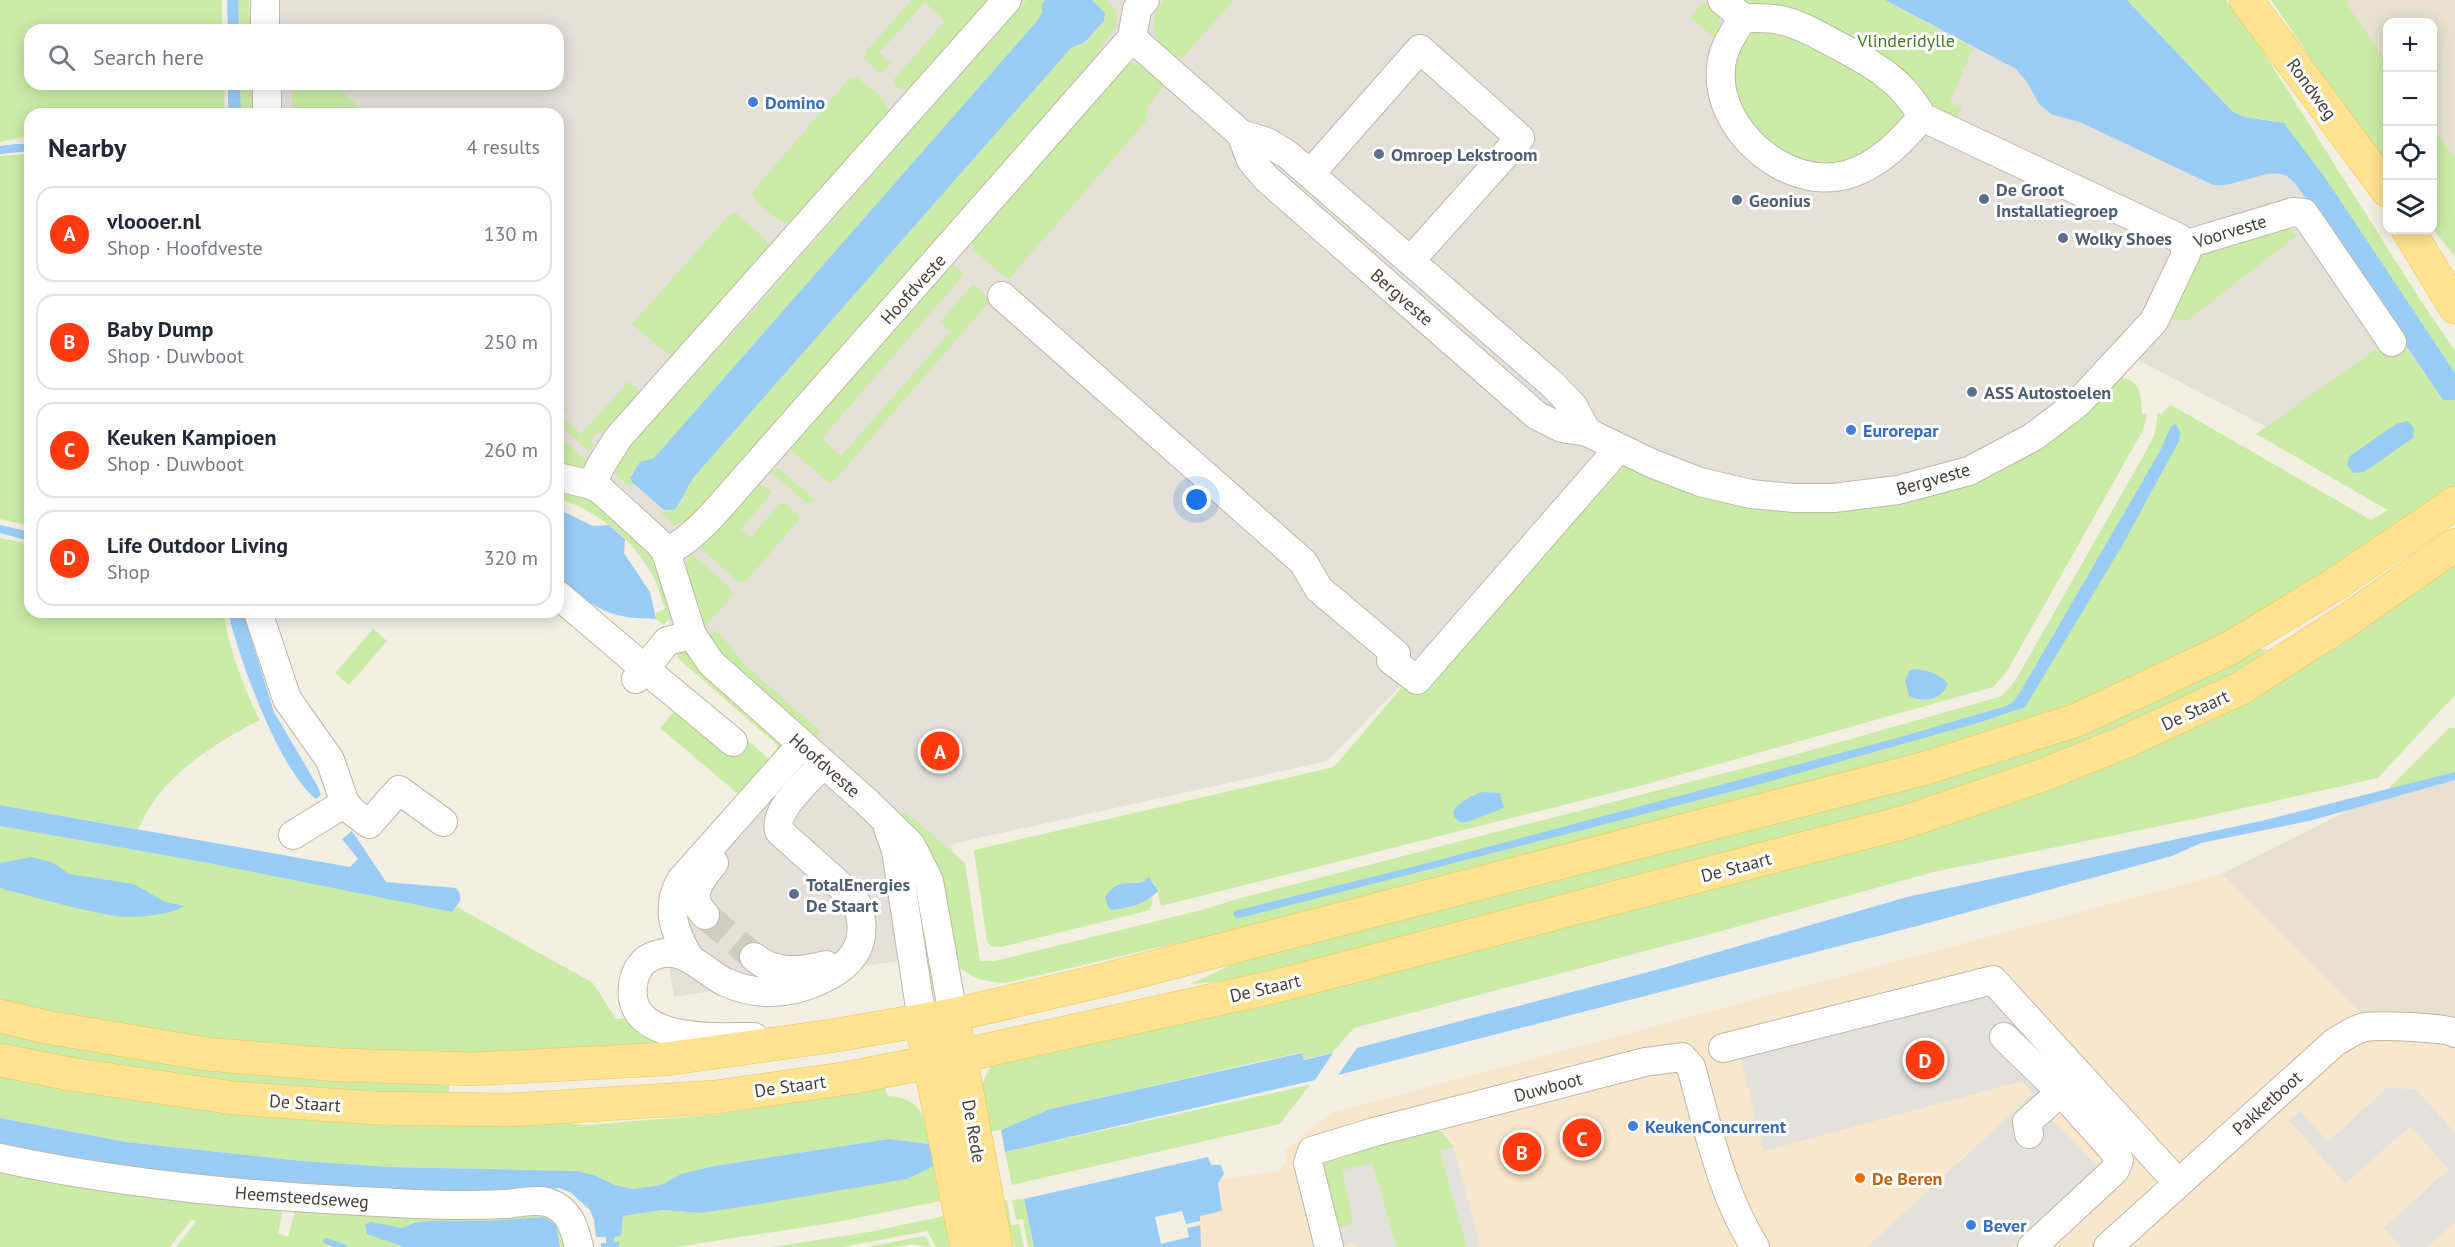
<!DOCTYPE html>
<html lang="en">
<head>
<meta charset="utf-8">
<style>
  :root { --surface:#fff; --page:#f6f6f7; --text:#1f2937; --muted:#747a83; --line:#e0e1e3; --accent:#ff3b0f }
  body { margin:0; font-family:"PT Sans",sans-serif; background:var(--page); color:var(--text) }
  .controls { position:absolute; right:18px; top:18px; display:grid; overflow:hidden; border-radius:12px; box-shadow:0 3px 15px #0003 }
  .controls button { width:54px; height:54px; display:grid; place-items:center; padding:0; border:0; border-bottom:2px solid var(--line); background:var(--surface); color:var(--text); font:30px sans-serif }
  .you { position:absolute; left:1197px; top:500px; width:21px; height:21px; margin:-15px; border:4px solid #fff; border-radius:50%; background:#1a73e8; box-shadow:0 0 0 9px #1a73e833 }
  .badge { display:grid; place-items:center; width:39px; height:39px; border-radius:50%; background:var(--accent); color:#fff; font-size:20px; font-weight:700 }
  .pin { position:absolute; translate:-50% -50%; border:3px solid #fff; box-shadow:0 2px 6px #0006 }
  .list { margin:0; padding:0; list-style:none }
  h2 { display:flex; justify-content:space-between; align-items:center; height:78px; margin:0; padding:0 24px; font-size:26px }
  h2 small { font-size:20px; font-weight:400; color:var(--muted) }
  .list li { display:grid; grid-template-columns:39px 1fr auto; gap:18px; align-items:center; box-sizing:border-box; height:96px; margin:0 12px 12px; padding:0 12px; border:2px solid var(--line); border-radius:18px }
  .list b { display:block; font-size:22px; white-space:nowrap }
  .list p { margin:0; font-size:20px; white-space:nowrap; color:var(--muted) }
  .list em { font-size:20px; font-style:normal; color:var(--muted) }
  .icon { flex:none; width:33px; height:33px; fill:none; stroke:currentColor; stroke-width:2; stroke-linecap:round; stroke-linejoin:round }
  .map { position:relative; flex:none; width:2455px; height:1247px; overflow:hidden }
  .search { position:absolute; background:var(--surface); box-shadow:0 3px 15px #0003; left:24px; top:24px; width:540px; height:66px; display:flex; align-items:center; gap:15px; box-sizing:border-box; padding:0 21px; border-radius:18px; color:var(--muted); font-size:22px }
  .panel { position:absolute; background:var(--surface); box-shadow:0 3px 15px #0003; left:24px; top:108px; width:540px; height:510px; border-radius:18px }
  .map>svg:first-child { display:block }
  .residential { fill:#e8e1d1 }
  .commercial { fill:#f8e7cc }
  .industrial { fill:#e5e0d8 }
  .green { fill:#cbeca7 }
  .parking { fill:#e3e1dc }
  .water { fill:#99cdf7 }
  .pier { fill:#f3efe3 }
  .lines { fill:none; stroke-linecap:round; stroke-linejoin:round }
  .stream { stroke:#99cdf7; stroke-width:6 }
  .minor-tunnel { stroke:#d0ccc0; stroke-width:28; stroke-dasharray:28 14; stroke-linecap:butt }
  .minor-casing { stroke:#c0b7a5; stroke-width:30 }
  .major-casing { stroke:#eec656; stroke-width:34 }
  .minor { stroke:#fff; stroke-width:28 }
  .major { stroke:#ffe391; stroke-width:33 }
  .shop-dot { fill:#3f7fe0; stroke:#fff; stroke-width:2 }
  .service-dot { fill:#5c6f8a; stroke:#fff; stroke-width:2 }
  .food-dot { fill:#e8710a; stroke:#fff; stroke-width:2 }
  .labels { text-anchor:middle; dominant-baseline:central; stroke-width:6; stroke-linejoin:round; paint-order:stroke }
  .park-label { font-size:18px; fill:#417c21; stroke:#fff }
  .street-label { font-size:18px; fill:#463f33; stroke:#fff }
  .shop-label { font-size:18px; font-weight:bold; fill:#366cbe; stroke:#fff; text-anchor:start }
  .service-label { font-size:18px; font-weight:bold; fill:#4e5e75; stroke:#fff; text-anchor:start }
  .food-label { font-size:18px; font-weight:bold; fill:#c56008; stroke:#fff; text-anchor:start }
</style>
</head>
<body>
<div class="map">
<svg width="2455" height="1247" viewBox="0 0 2455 1247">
  <rect width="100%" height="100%" fill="#f3efe3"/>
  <g class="residential">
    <polygon points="2346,0 2455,0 2455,199 2433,172 2432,22 2388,22 2387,106 2329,13"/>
    <polygon points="2455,736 2455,1028 2368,1020 2222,874 2394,787"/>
  </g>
  <polygon class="commercial" points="2222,874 2368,1020 2455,1028 2455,1247 1037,1247 1211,1181 1278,1171 1287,1161 1284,1151 1331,1113"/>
  <polygon class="industrial" points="258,0 1737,0 1740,2 1949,0 2289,165 2446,392 2326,458 2136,359 2042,433 1885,500 1621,460 1327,761 951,844 972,949 674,997 658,897 787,749 678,655 657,582 622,531 575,504 558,500 558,114 262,114 261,84 558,84 558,30 259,30"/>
  <g class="green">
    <polygon points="0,0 222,0 222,30 30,30 30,84 224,84 225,114 30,114 30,136 0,142"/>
    <polygon points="238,0 249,0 250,30 239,30"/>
    <polygon points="911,0 993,0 910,90 900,89 894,85 894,79 945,21 925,2 879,53 891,63 884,71 879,72 864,58 867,54 865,53"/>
    <polygon points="1027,0 1046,0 1042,4 1042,13 1037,21 654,458 633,471 630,477 633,483 630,487 616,475 618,461 626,446 728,339"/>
    <polygon points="1092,0 1106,0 1116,11 1117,26 1098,51 1102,56 693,519 674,525 661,514 683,501 684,493 693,478 1071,48 1086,42 1104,21 1105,13"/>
    <path d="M 1164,0 L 1234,0 L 1182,58 C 1152,50 1145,23 1164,0 Z"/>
    <polygon points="1737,0 1885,0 1973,48 1950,102 1962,107 1956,120 1755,7"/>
    <polygon points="2127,0 2226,0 2252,34 2421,301 2455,351 2455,373 2406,300 2275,121 2245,117 2233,112"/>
    <polygon points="2271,0 2349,0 2346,3 2387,63 2387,171"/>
    <path d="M 1703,2 C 1721,3 1721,26 1719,39 L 1712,36 L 1690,17 Z"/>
    <polygon points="1751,28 1779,29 1881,79 1901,109 1902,122 1873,153 1828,166 1781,155 1740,114 1732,55"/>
    <polygon points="1126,63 1139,63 1164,86 1148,107 1147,120 1009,279 1004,277 975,251 972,246 972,241"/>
    <path d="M 856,77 C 875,92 889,97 890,124 L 793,226 C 776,221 759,208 752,192 L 850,78 Z"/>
    <polygon points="240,84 258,84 259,114 241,114"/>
    <polygon points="292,84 334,84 367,114 292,114"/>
    <polygon points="2432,127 2455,159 2455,257 2433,229"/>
    <polygon points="30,154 30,526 0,519 0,156"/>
    <polygon points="735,212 766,240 770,247 675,357 665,352 632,324 730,214"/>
    <polygon points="2286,223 2296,236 2187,321 2165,318 2203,245"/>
    <polygon points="952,265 963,273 962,277 822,438 841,456 951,331 940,322 973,284 988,298 988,303 834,481 829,483 793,452 791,446 947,266"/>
    <path d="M 2383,344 L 2405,346 L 2443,400 L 2455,400 L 2455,487 L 2213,644 L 2081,705 L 1918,758 L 1232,934 L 1173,944 L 1005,983 C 984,982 971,978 956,964 L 901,808 L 965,863 L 980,961 L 995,961 L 1202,910 L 1237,899 L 1783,758 L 1999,697 L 2010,688 L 2022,669 L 2150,444 L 2155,433 L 2158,413 L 2161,414 L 2171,405 L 2371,520 L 2388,510 L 2256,434 Z"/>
    <path d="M 2121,378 C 2142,380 2141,397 2142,414 L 2147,414 L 2143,430 L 2006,673 L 1993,687 L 1647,784 L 1161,906 L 1155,884 L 1149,878 L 1144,882 L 1124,883 L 1121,909 L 1135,905 L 1153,897 L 1150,910 L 1001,947 L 991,946 L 987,942 L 974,850 L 1334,767 L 1406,682 L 1447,659 L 1624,466 L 1667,485 L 1697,495 L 1882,505 L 2110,383 L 2114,386 Z"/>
    <polygon points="628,382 636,387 640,397 604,434 599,431 590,440 595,445 589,451 558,424 559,402 567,409 560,416 581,434"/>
    <path d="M 558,435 L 588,462 C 580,472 569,468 558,468 Z"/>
    <polygon points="777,467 814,499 809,505 772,473"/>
    <polygon points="760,484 771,491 771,494 741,529 751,537 779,504 785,503 799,516 797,522 745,582 738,581 700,548 749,488 754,485"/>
    <path d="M 558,486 L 589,492 L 652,552 L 672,613 L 664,625 L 656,619 L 656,613 L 665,609 C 661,598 658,585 653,575 C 633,538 597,511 558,498 Z"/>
    <path d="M 0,538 L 30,544 L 30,612 L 214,612 L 222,619 L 218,612 L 224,612 C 226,641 246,694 260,720 C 225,737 181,765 157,797 C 149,806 144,819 138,829 L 0,805 Z"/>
    <polygon points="690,552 730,588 733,595 710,621 702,626 684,569"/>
    <path d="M 2455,555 L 2455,695 L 2378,778 L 2199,818 L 1933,872 L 1725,930 L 1354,1028 L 1332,1053 L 1304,1059 L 1302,1052 L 1050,1109 L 1001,1130 L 986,1132 C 981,1101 975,1083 998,1058 L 2058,780 Z"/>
    <polygon points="373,629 387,641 349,685 335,673"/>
    <polygon points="717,630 744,664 821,732 815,738 723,662 707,638"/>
    <polygon points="2254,649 2267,649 2251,664 2118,734 1942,795 1574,897 1226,981 1190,984 1251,956 1625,860"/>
    <polygon points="682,650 692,654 707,674 782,741 786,754 744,799 660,728 676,709 728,753 743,736 775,764 777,745 680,660 674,651"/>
    <polygon points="2449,728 2455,728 2455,772 2391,789 2390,787"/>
    <polygon points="0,826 208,863 452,912 457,907 593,983 616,1019 628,1017 666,1044 462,1058 207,1040 0,1004"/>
    <polygon points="0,1026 449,1078 449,1098 274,1090 0,1049"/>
    <path d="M 0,1070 L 587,1125 L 719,1114 L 885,1088 L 888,1096 C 922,1098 924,1116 930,1144 L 889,1139 L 714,1166 L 681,1174 L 661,1185 L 633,1189 L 615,1185 L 594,1175 L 578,1171 L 390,1167 L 302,1161 L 126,1142 L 0,1118 Z"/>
    <polygon points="1310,1085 1280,1124 1012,1185 1005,1152"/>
    <polygon points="1434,1128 1442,1132 1454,1147 1440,1151 1467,1247 1396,1247 1372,1163 1352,1215 1353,1222 1350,1225 1337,1228 1318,1159"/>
    <polygon points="0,1164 283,1209 278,1233 288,1237 295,1211 546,1211 573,1247 176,1247 196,1222 192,1219 170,1247 0,1247"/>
    <polygon points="934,1166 940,1201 837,1222 676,1247 619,1247 619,1242 614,1242 614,1236 621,1235 623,1216 663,1210 699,1213"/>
    <polygon points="1024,1199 1033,1243 1034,1247 1028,1247 1023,1219 1016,1220 1012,1200"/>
    <polygon points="1007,1200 1011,1225 1019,1224 1024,1247 1014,1247 1001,1202"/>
    <polygon points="944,1216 955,1247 936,1247 927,1231 842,1247 772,1247 869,1232"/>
    <polygon points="925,1236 931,1247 911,1244 898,1247 866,1247"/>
  </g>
  <g class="parking">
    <polygon points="1989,991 2066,1077 2012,1125 2026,1140 2050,1118 2100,1169 2011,1247 1867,1247 2033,1094 2022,1081 1764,1151 1740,1055"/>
    <polygon points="2387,1088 2416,1089 2455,1133 2455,1222 2427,1247 2401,1247 2384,1228 2449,1169 2410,1126 2345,1184 2289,1120 2300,1111 2328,1142"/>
    <polygon points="1454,1147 1480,1247 1467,1247 1440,1150"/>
    <polygon points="1372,1163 1396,1247 1358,1247 1352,1243 1340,1247 1337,1228 1350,1225 1353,1221 1342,1170"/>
  </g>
  <g class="water">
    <polygon points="227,0 238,0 239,30 228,30"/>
    <path d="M 1046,0 L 1092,0 L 1105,13 L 1104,21 L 1085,42 L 1071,48 L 693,478 C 685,490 683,500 674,510 L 664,510 L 633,483 L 630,478 L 640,462 L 654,458 L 1037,21 L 1042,13 L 1042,4 Z"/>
    <path d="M 1885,0 L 2127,0 L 2233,112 L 2245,117 L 2284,123 L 2326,179 L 2455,373 L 2455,400 L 2443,400 L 2310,203 C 2302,195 2297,183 2288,177 C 2272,165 2234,189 2213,185 L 2082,123 L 2051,114 L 2039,104 L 2027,82 L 2016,69 Z"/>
    <polygon points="228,84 240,84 241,114 228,114"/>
    <polygon points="16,144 30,144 30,151 0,154 0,146"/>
    <polygon points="2408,421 2414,429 2413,438 2364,472 2353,473 2347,464 2350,456 2396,424"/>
    <polygon points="2176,424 2180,432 2179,441 2122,546 2025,707 1981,722 1753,786 1244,917 1237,918 1233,916 1234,912 1238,910 1412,867 1897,738 2006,706 2014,701 2022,689 2160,451 2171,426"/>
    <path d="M 558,509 L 593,526 L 609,525 L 625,539 L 624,553 L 650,592 L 656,619 C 646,618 637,619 627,617 C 599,613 578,595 558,576 Z"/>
    <polygon points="0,525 30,532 30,541 0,533"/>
    <path d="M 228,612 L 243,612 L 274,712 L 317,785 L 321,795 L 316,799 C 279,770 239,659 228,612 Z"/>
    <path d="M 1913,669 C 1927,670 1939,673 1948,684 C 1941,700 1924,703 1909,696 L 1905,681 L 1909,671 Z"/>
    <polygon points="2455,772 2455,780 2309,821 2201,843 2172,856 1917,926 1338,1075 1357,1048 1656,970 1907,897 2261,821"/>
    <path d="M 1482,792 L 1500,793 L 1504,808 L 1467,822 L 1459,822 L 1454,817 L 1453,811 C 1460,801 1471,796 1482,792 Z"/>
    <path d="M 0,805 L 350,867 L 358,859 L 342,839 L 352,831 L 386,882 L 456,888 C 464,897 460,903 452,912 L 208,863 L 0,826 Z"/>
    <path d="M 32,857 L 54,863 L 69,874 L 134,884 L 163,901 L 184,906 C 172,915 131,919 116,916 C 78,910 40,898 2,889 L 0,887 L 0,863 Z"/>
    <path d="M 1149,877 L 1158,891 C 1146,904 1129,908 1112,910 L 1108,907 L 1105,897 C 1117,879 1125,885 1143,882 Z"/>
    <polygon points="1302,1053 1304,1060 1333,1053 1315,1080 1005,1152 1001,1130 1050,1109"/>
    <polygon points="0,1118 126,1142 302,1161 390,1167 578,1171 594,1175 615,1185 633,1189 661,1185 681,1174 714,1166 889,1139 930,1144 934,1166 907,1179 747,1206 699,1213 663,1210 623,1216 621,1236 614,1237 614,1242 619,1242 619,1247 601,1247 601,1243 606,1243 606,1237 596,1237 594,1220 590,1210 570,1192 559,1188 498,1193 363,1191 96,1165 0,1147"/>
    <polygon points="1208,1157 1211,1165 1221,1165 1224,1174 1218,1183 1222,1211 1200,1216 1201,1247 1034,1247 1024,1199"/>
    <polygon points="544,1217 556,1225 560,1247 404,1247 367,1234 365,1224 371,1222 402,1228 417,1222 433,1221 490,1221"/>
  </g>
  <polygon class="pier" points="1182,1211 1186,1224 1200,1221 1201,1225 1187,1228 1189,1237 1161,1244 1155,1217"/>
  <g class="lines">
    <polyline class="stream" points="326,1241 344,1247"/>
    <polyline class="minor-tunnel" points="705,915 754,957"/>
    <g class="minor-casing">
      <g id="minor">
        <polyline points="265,0 265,30"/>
        <path d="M 1722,0 L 1743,18 C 1756,18 1768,17 1780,20 C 1800,24 1818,35 1835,44 C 1871,63 1903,80 1922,117 L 2179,238 L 2184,245 L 2293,212 L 2304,213 L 2392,342"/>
        <path d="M 1743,18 C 1733,34 1722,49 1721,68 C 1715,129 1786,191 1846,175 C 1878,166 1901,142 1922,117"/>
        <polyline points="1132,38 1241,134 1267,142 1288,155 1552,384 1573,406 1587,432"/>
        <polyline points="267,84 267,114"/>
        <polyline points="1241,134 1251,160 1266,178 1536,415 1562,428 1587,432 1651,463 1700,482 1751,494 1794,498 1834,498 1898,490 1969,471 2033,437 2078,403 2154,321 2186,254 2184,245"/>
        <polyline points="1310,174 1420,49 1520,138 1410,261"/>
        <polyline points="1002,296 1303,562 1319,589 1396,654 1391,660 1417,680 1619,448"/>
        <polyline points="558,477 592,485"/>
        <path d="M 666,552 C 699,537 728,496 753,469 L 1132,38 L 1137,9 L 1145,0"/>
        <polyline points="558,595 645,669 667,641 692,635"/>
        <polyline points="258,612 287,699 330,760 345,803 352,811 369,824 399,790 443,822"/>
        <polyline points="636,679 645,669 733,742"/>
        <polyline points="888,828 896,850 922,1021"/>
        <polyline points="293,835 345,803"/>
        <path d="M 705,915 C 686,896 700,880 714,863"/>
        <path d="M 689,957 C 674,932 665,907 681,880 L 801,745"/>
        <path d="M 754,957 C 775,975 801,971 826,965"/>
        <polyline points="953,1015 929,881 911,845 868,803 711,663 692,635 666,552 659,543 602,491 592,485 600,467 618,438 1007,0"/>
        <path d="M 754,1037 C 718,1037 625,1044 633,985 C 635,971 642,959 656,955 C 684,945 703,971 725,982 C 755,996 788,995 818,981 C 832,975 848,965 856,951 C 865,934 862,914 854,898 L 779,831 C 773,809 809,780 823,764"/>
        <polyline points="2004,1037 2061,1092 2114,1151 2119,1160 2115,1170 2032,1247"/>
        <polyline points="1723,1048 1993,980 2178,1183"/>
        <polyline points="2029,1134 2027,1122 2061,1092"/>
        <path d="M 0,1158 C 130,1186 264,1197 397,1203 C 433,1205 470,1206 506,1204 C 519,1203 534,1199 547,1202 C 569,1209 574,1226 579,1247"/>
        <path d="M 1329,1247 L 1308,1163 L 1312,1151 L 1374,1132 L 1645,1062 L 1682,1057 L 1691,1067 C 1708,1128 1721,1193 1755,1247"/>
        <path d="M 2108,1247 L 2335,1042 C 2344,1037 2355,1029 2365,1027 C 2379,1025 2444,1027 2455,1033"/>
      </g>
    </g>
    <g class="major-casing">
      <g id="major">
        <polyline points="2246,0 2388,191"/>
        <polyline points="2408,230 2455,307"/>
        <polyline points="0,1016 46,1027 206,1054 339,1065 473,1069 666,1059 831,1036 953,1015 1104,980 1926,768 2077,720 2228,649 2337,583 2455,503"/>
        <polyline points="956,1034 996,1247"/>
        <polyline points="925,1040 967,1247"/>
        <polyline points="0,1060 70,1074 234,1098 374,1108 510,1110 715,1097 849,1078 960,1056 1277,986 1905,822 2043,775 2122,743 2241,688 2349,619 2455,545"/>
      </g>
    </g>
    <use href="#minor" class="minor"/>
    <use href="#major" class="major"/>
  </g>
  <g class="shop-dot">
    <circle cx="753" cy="102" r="6"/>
    <circle cx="1851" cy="430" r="6"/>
    <circle cx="1633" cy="1126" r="6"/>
    <circle cx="1971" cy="1225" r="6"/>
  </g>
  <g class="service-dot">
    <circle cx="1379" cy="154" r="6"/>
    <circle cx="1984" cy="199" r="6"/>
    <circle cx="1737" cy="200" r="6"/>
    <circle cx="2063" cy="238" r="6"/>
    <circle cx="1972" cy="392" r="6"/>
    <circle cx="794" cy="894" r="6"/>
  </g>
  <circle class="food-dot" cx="1860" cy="1178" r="6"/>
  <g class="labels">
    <g class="park-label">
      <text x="1906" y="40">Vlinderidylle</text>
    </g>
    <g class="street-label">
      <text transform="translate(2312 89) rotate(54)">Rondweg</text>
      <text transform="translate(2230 231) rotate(-17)">Voorveste</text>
      <text transform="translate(913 289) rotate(-48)">Hoofdveste</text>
      <text transform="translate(1402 297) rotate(41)">Bergveste</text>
      <text transform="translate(1933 479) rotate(-16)">Bergveste</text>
      <text transform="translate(2195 710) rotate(-25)">De Staart</text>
      <text transform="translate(825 765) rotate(41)">Hoofdveste</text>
      <text transform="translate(1736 867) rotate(-15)">De Staart</text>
      <text transform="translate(1265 988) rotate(-13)">De Staart</text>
      <text transform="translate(790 1086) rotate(-8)">De Staart</text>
      <text transform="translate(1548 1087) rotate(-15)">Duwboot</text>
      <text transform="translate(305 1103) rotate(4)">De Staart</text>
      <text transform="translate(2267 1103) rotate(-42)">Pakketboot</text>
      <text transform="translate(974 1131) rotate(80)">De Rede</text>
      <text transform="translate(302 1197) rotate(4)">Heemsteedseweg</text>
    </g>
    <g class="shop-label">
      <text x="765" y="102">Domino</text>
      <text x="1863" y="430">Eurorepar</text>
      <text x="1645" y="1126">KeukenConcurrent</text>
      <text x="1983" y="1225">Bever</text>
    </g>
    <g class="service-label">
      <text x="1391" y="154">Omroep Lekstroom</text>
      <text x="1996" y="189">De Groot<tspan x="1996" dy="21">Installatiegroep</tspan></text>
      <text x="1749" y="200">Geonius</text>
      <text x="2075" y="238">Wolky Shoes</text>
      <text x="1984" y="392">ASS Autostoelen</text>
      <text x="806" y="884">TotalEnergies<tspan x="806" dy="21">De Staart</tspan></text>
    </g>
    <g class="food-label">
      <text x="1872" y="1178">De Beren</text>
    </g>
  </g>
</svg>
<div class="controls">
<button>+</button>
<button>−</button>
<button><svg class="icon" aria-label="locate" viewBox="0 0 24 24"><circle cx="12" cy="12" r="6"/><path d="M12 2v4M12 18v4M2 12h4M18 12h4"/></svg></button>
<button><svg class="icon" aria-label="layers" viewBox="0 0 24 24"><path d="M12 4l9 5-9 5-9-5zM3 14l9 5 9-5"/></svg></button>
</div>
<div class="you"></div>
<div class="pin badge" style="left:940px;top:751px">A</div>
<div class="pin badge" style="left:1522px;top:1152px">B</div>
<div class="pin badge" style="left:1582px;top:1138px">C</div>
<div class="pin badge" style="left:1925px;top:1060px">D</div>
<div class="search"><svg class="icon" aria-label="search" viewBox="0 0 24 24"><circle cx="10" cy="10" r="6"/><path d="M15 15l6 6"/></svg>Search here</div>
<section class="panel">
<h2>Nearby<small>4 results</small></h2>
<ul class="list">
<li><span class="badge">A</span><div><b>vloooer.nl</b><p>Shop · Hoofdveste</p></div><em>130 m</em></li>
<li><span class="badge">B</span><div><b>Baby Dump</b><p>Shop · Duwboot</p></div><em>250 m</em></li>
<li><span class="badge">C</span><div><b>Keuken Kampioen</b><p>Shop · Duwboot</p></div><em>260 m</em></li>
<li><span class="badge">D</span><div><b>Life Outdoor Living</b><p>Shop</p></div><em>320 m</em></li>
</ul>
</section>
</div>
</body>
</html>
